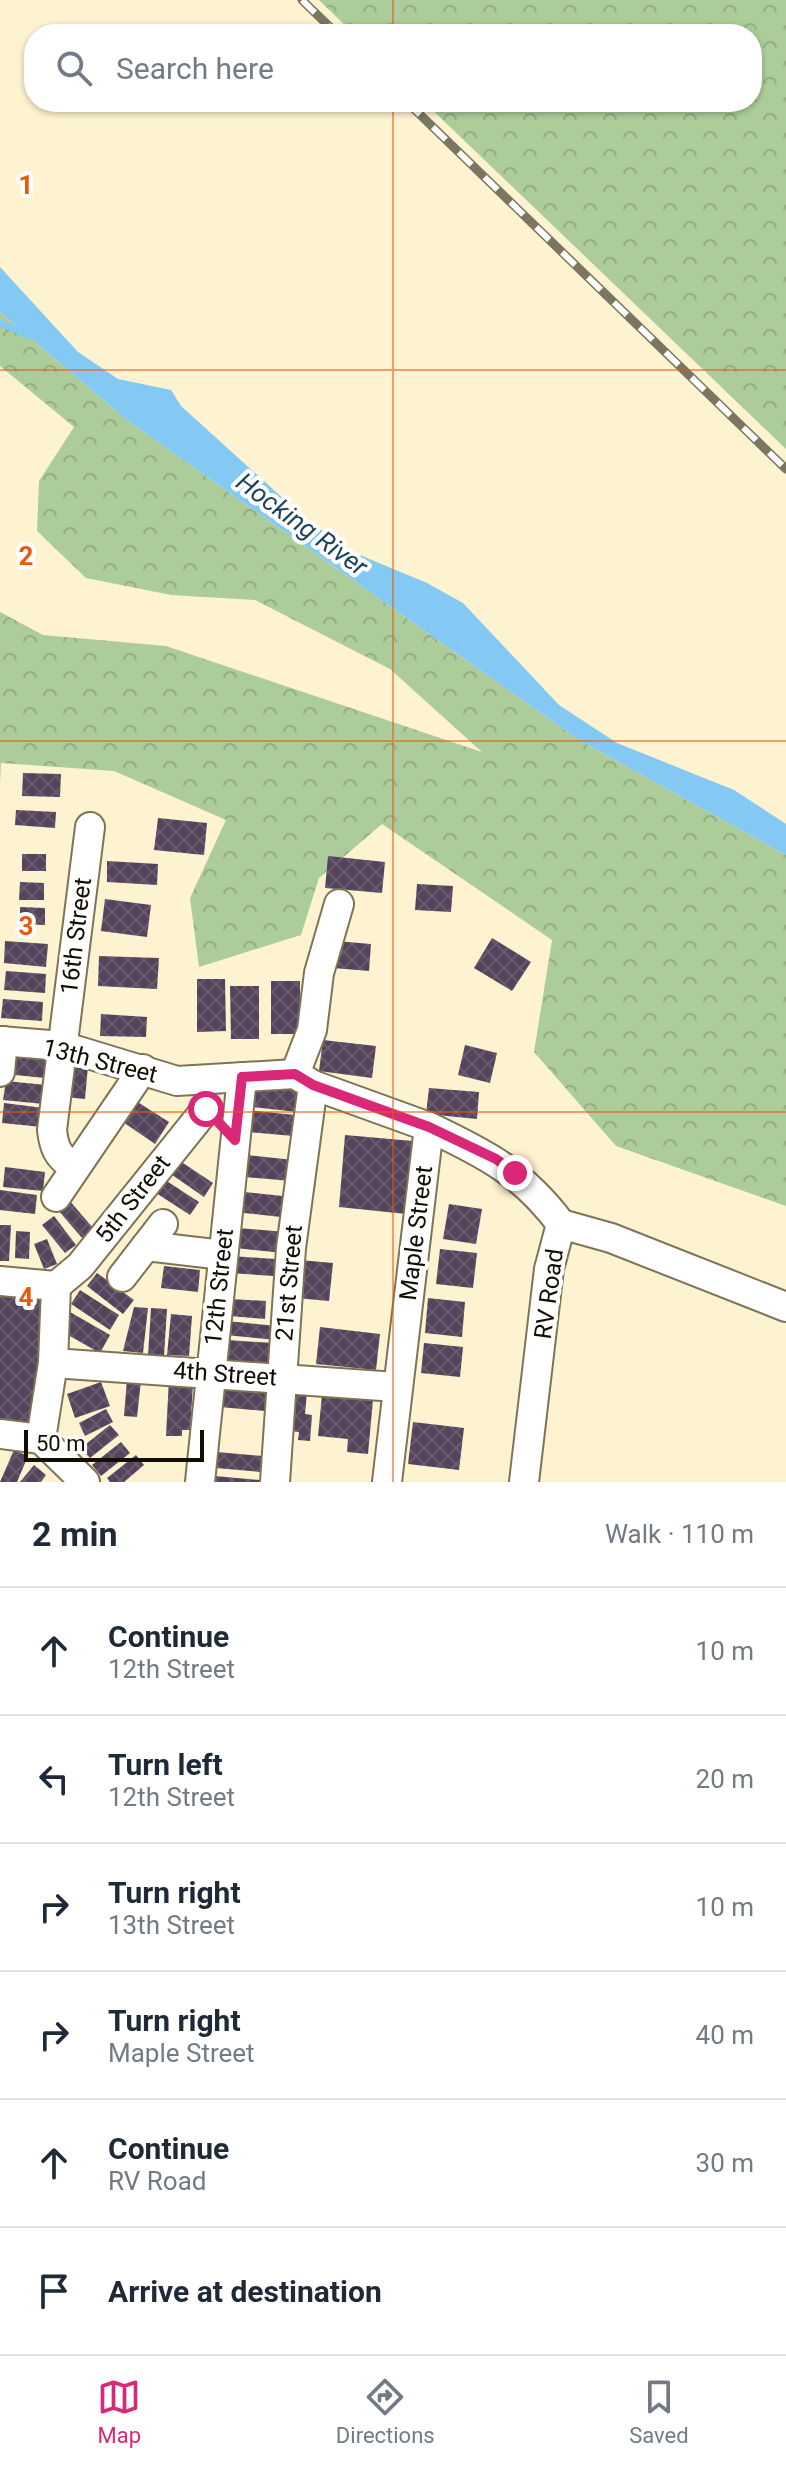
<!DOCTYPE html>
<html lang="en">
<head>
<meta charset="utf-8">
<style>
  :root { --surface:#fff; --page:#f6f6f7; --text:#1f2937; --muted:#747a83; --line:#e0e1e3; --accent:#db2777 }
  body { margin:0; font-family:Roboto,sans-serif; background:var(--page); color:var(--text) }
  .scale { position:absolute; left:24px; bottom:20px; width:180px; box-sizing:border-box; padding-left:8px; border:4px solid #110e04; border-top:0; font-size:22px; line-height:28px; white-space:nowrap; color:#110e04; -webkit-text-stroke:6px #fff; paint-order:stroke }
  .stop { position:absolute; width:24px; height:24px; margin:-18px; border:6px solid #db2777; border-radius:50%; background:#fff }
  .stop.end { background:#db2777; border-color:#fff; box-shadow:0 2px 8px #0008 }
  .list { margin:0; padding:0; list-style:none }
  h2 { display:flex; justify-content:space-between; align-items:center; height:104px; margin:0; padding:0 32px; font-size:34px }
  h2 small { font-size:26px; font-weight:400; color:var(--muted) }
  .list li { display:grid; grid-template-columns:52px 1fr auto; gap:24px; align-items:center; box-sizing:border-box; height:128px; padding:0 32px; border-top:2px solid var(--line) }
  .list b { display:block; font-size:30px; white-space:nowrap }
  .list p { margin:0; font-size:26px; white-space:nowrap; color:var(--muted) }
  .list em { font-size:26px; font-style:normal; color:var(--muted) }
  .icon { flex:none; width:44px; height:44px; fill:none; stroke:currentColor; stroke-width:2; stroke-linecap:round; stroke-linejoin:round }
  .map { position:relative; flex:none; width:786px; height:1482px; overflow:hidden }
  .search { position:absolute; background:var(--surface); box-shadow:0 2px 6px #0004; left:24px; right:24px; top:24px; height:88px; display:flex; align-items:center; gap:20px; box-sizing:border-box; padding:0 28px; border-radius:32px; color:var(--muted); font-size:30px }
  .sheet { height:872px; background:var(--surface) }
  nav { display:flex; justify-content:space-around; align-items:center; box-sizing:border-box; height:112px; border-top:2px solid var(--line); background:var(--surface); font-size:22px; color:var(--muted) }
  nav a { display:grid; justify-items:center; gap:4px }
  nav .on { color:var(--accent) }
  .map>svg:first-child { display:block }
  .forest { fill:url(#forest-crowns) }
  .water { fill:#84c8f4 }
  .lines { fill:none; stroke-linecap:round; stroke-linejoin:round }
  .stream { stroke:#84c8f4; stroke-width:7 }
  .building { fill:url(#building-cross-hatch) }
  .minor-casing { stroke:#7d7456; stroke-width:32 }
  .minor { stroke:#fff; stroke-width:28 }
  .rail-casing { stroke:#7c7660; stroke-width:9 }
  .rail { stroke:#fff; stroke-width:6; stroke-dasharray:18; stroke-linecap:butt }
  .route { stroke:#db2777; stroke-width:10 }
  .grid { fill:none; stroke:#e8590c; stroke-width:2; stroke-opacity:0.55 }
  .labels { text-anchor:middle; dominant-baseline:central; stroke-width:8; stroke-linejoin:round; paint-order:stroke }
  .street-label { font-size:24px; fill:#110e04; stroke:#fff }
  .water-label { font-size:26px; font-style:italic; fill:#1d435a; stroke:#fff }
  .grid-label { font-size:26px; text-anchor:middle; font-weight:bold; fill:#e8590c; stroke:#fff; stroke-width:8; stroke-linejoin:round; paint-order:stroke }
</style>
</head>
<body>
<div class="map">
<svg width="786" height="1482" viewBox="0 0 786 1482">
  <defs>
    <pattern id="forest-crowns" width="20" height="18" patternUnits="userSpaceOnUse" patternTransform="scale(2)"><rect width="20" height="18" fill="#accd99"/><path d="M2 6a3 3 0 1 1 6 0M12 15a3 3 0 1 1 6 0" fill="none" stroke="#93af82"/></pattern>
    <pattern id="building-cross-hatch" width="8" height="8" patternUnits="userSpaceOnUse" patternTransform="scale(2)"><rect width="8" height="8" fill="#55445c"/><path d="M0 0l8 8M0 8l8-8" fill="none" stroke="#695b6e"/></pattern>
  </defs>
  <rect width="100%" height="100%" fill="#fdf3d0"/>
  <g class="forest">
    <polygon points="319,0 786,0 786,449 424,102 752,102 752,34 354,34"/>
    <polygon points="0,312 128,421 579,740 786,855 786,1206 616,1146 534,1052 552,940 382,824 319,878 301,935 199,967 190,898 226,820 114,771 1,763 0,784 0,612 43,635 166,646 482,752 390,669 255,600 171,595 86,578 37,531 39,481 74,427 0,366"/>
  </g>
  <polygon class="water" points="0,267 78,352 118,379 171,390 181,406 308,521 355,553 427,583 463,603 559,705 617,743 734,790 786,824 786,855 579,740 128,421 0,312"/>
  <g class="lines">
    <polyline class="stream" points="0,323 31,336"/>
  </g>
  <g class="building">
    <polygon points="23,773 61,774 60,797 22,796"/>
    <polygon points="16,810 56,812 55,828 15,825"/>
    <polygon points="158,818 207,823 204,855 154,850"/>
    <rect x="22" y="854" width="24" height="17"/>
    <polygon points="328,856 385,862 382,893 325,888"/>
    <polygon points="107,861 158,864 157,885 107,882"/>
    <polygon points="20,882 44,883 44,900 19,900"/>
    <polygon points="417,884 453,886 451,912 415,910"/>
    <polygon points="105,899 151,905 147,937 101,931"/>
    <polygon points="20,907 45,908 45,925 20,924"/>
    <polygon points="492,938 531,962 512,991 474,968"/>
    <polygon points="5,941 48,944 46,967 4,963"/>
    <polygon points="336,941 371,944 369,971 333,968"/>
    <polygon points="99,956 159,958 157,989 98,986"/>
    <polygon points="6,971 46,974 45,993 4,990"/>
    <polygon points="197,979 225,979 226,1031 197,1032"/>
    <rect x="271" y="981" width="29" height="53"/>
    <polygon points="230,986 259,986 259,1039 231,1039"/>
    <polygon points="3,999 43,1002 42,1021 1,1018"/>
    <polygon points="101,1014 147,1017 146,1037 100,1036"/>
    <polygon points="323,1040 376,1046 372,1078 319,1071"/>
    <polygon points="465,1045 497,1053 490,1083 458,1075"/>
    <polygon points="7,1055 47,1059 45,1078 5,1074"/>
    <polygon points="67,1064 88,1066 85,1099 64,1097"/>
    <polygon points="6,1081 46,1085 44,1104 3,1100"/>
    <polygon points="254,1086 300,1091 298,1112 251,1107"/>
    <polygon points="429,1088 479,1092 477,1119 426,1114"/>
    <polygon points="136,1101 169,1122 155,1144 123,1122"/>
    <polygon points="4,1103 44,1108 42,1127 2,1123"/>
    <polygon points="248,1110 295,1115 293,1136 247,1132"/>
    <polygon points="345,1135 413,1141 406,1214 339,1207"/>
    <polygon points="247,1155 293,1160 291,1181 244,1177"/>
    <polygon points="177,1159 213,1183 204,1197 168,1172"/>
    <polygon points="5,1167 45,1172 43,1191 3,1187"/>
    <polygon points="162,1178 199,1202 190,1215 153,1191"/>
    <polygon points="0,1190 37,1195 35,1214 0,1210"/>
    <polygon points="236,1191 283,1196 281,1217 235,1212"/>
    <polygon points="69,1200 93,1228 82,1238 58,1210"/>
    <polygon points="449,1204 482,1209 476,1244 443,1239"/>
    <polygon points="54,1216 76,1245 65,1253 42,1225"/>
    <polygon points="0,1225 11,1225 9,1261 0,1261"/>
    <polygon points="238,1228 285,1232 283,1253 236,1248"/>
    <polygon points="16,1231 30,1232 29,1259 15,1258"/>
    <polygon points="47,1239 57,1264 44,1269 34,1244"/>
    <polygon points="440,1249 477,1253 473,1288 436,1284"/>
    <polygon points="231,1256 275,1259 274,1276 230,1273"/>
    <polygon points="300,1260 333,1263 329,1301 296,1298"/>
    <polygon points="164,1266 200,1270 198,1292 161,1288"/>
    <polygon points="97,1273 134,1300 123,1314 87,1286"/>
    <polygon points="80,1290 119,1315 110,1330 71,1304"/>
    <polygon points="0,1295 44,1300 31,1432 0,1429"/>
    <polygon points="428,1298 465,1302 462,1337 425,1333"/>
    <polygon points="231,1299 266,1301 265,1319 230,1316"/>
    <polygon points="134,1307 148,1308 143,1353 123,1351"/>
    <polygon points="151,1308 167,1309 164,1356 148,1355"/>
    <polygon points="70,1312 110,1335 100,1353 59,1330"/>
    <polygon points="171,1314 192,1316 189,1356 167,1355"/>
    <polygon points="227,1321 276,1326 275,1340 226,1335"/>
    <polygon points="320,1327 380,1334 376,1370 316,1364"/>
    <polygon points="227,1340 273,1343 271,1364 225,1361"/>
    <polygon points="424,1343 463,1347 460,1377 421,1373"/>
    <polygon points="127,1379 141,1381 137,1417 124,1416"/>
    <polygon points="169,1379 193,1385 190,1430 182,1430 182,1436 166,1436"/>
    <polygon points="101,1382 110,1406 75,1418 67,1394"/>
    <polygon points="222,1383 267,1387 265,1411 220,1407"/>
    <polygon points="291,1391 307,1392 305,1414 312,1415 310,1441 298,1440 299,1432 288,1431"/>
    <polygon points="322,1395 373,1400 368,1454 347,1452 348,1439 318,1436"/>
    <polygon points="106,1409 113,1422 85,1436 79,1423"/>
    <polygon points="413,1422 464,1428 459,1470 408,1464"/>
    <polygon points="110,1425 119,1435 90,1458 81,1448"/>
    <polygon points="121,1442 130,1453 101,1476 92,1465"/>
    <polygon points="14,1450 28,1456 17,1482 0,1482"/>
    <polygon points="217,1452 263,1456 261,1472 216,1468"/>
    <polygon points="136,1455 144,1465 124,1482 110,1482 107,1478"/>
    <polygon points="34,1465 46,1475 41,1482 20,1482"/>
    <polygon points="215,1476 260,1480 260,1482 214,1482"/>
  </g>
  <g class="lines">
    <g class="minor-casing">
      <g id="minor">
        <polyline points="0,1041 62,1046 177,1081 295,1074"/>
        <polyline points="0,1072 3,1041"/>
        <polyline points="295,1074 313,1085 429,1127 387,1482"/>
        <polyline points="295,1074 312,1030 319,973 339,904"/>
        <path d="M 429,1127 C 486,1154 523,1173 561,1224 L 549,1269 L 524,1482"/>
        <path d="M 74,1167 C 58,1157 54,1148 52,1130 L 90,827"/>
        <polyline points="56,1197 143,1069"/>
        <polyline points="561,1224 611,1238 786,1307"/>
        <polyline points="146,1246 223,1255"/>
        <polyline points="122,1277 163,1224"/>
        <polyline points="0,1281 56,1286 53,1363 41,1439 0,1434"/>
        <polyline points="56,1286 80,1266 206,1109"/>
        <polyline points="53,1363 396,1387"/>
        <polyline points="41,1439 85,1482"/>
        <polyline points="200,1482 242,1077"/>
        <polyline points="275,1482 291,1248 313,1085"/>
      </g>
    </g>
    <use href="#minor" class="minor"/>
    <g class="rail-casing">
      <g id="rail">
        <polyline points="302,0 337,34"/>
        <polyline points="407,102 786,469"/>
      </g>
    </g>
    <use href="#rail" class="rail"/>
  </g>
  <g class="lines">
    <polyline class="route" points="206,1109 235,1140 242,1077 295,1074 313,1085 429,1127 496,1159 515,1173"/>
  </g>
  <path class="grid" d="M 393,0 L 393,34M 393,102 L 393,1482M 0,370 L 786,370M 0,741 L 786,741M 0,1112 L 786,1112"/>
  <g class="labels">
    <g class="street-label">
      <text transform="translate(76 936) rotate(-83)">16th Street</text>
      <text transform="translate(100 1061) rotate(14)">13th Street</text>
      <text transform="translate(133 1199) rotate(-52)">5th Street</text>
      <text transform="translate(416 1233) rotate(-83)">Maple Street</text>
      <text transform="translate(289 1283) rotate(-85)">21st Street</text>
      <text transform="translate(219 1287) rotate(-84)">12th Street</text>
      <text transform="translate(549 1294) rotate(-82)">RV Road</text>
      <text transform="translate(225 1374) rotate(4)">4th Street</text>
    </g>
    <g class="water-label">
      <text transform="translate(302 524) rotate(36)">Hocking River</text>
    </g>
  </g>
  <g class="grid-label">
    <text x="26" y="194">1</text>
    <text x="26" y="565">2</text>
    <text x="26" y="935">3</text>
    <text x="26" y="1306">4</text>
  </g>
</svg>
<div class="scale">50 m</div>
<div class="stop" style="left:206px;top:1109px"></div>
<div class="stop end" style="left:515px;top:1173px"></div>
<div class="search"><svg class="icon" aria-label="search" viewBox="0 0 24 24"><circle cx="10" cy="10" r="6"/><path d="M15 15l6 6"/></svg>Search here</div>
</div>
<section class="sheet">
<h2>2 min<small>Walk · 110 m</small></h2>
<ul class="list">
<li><svg class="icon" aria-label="ahead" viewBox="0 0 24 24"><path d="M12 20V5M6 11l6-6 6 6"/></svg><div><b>Continue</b><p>12th Street</p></div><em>10 m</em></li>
<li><svg class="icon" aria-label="left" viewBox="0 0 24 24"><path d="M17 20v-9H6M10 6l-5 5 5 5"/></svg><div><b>Turn left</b><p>12th Street</p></div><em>20 m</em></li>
<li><svg class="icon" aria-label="right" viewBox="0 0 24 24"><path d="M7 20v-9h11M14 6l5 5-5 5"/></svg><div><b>Turn right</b><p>13th Street</p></div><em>10 m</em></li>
<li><svg class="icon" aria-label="right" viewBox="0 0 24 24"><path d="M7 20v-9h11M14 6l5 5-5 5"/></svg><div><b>Turn right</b><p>Maple Street</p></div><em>40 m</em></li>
<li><svg class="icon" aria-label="ahead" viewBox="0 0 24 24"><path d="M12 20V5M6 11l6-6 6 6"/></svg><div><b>Continue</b><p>RV Road</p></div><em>30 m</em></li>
<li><svg class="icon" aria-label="arrive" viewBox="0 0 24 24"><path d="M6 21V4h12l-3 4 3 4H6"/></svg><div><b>Arrive at destination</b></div></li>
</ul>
</section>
<nav>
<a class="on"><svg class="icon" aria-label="map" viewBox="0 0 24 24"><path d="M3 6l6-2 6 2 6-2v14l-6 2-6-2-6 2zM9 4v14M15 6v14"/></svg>Map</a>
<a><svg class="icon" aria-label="directions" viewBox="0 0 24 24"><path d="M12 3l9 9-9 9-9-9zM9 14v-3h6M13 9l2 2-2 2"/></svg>Directions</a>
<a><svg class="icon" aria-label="saved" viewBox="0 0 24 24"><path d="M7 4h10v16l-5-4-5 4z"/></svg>Saved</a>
</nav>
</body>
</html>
